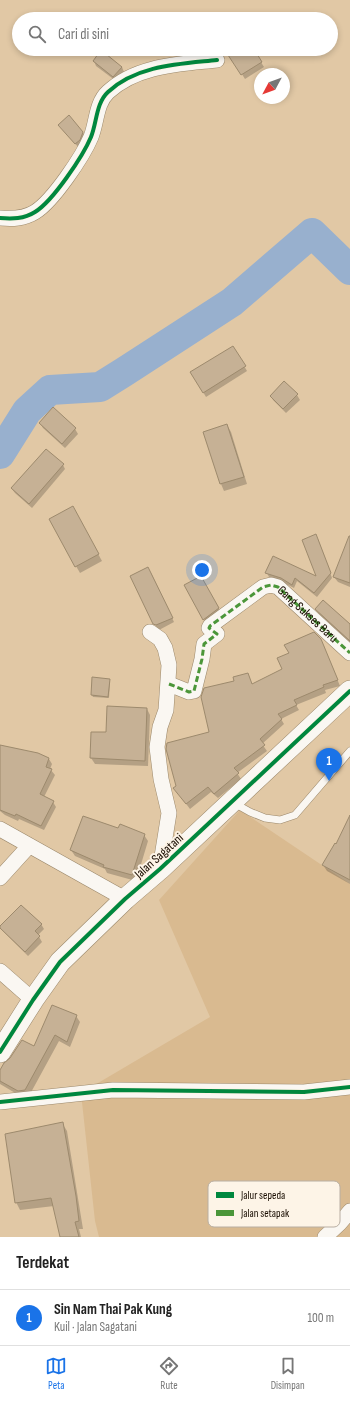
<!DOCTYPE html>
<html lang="id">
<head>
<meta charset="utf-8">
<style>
  :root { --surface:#fff; --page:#f6f6f6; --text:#222; --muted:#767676; --line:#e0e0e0; --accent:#1a73e8 }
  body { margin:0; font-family:"Sofia Sans Condensed",sans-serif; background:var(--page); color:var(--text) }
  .compass { position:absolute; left:254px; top:68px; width:36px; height:36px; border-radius:50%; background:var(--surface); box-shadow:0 2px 6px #0003; rotate:229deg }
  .you { position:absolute; left:202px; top:570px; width:14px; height:14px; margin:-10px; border:3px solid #fff; border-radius:50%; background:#1a73e8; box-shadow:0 0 0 6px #1a73e833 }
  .badge { display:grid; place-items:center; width:26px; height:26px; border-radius:50%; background:var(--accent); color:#fff; font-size:13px; font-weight:700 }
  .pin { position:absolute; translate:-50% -33px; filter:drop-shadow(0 1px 2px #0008) }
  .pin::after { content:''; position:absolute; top:21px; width:14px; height:12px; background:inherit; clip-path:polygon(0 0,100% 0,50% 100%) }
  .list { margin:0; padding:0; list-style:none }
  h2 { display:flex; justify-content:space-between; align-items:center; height:52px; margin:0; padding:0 16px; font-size:17px }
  h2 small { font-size:13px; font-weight:400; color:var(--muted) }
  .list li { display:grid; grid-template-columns:26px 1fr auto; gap:12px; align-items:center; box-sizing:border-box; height:56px; padding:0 16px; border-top:1px solid var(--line) }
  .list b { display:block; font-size:15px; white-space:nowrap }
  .list p { margin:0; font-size:13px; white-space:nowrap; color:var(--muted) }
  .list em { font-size:13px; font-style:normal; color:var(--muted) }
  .icon { flex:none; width:22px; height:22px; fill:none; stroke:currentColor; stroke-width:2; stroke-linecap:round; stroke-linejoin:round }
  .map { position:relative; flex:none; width:350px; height:1237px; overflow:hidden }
  .search { position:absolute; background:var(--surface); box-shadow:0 2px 6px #0003; left:12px; right:12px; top:12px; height:44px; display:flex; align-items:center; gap:10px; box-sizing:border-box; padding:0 14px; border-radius:22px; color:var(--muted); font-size:15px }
  .sheet { height:108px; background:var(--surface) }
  nav { display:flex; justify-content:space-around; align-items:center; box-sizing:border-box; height:56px; border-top:1px solid var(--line); background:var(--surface); font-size:11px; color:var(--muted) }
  nav a { display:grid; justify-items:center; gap:2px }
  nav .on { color:var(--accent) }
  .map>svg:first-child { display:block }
  .green { fill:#d9ba90 }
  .shadow { fill:#0003 }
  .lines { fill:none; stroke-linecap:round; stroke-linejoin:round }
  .river { stroke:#98b0ce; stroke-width:30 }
  .building { fill:#c6b195; stroke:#9d8a6d }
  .lane-casing { stroke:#9b886b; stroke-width:8 }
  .street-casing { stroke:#9b886b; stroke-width:16 }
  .secondary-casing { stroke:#9b886b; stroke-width:22 }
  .lane { stroke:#faf7f2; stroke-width:7 }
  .street { stroke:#faf7f2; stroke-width:15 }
  .secondary { stroke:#faf7f2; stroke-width:21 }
  .quiet { stroke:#4b9639; stroke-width:3; stroke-dasharray:6 3; stroke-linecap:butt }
  .cycleway-casing { stroke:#fdf4e7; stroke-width:6 }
  .cycleway { stroke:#00873e; stroke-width:4 }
  .labels { text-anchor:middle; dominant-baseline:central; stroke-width:4; stroke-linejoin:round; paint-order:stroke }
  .street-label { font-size:13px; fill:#180c00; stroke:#fdf4e7 }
  .key { fill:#fdf4e7; stroke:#b8aea2; stroke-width:1 }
  .key-label { font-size:11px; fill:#180c00 }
</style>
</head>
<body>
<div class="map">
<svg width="350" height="1237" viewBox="0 0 350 1237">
  <rect width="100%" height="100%" fill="#e1c8a5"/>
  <polygon class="green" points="240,810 350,884 350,1237 99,1237 95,1221 81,1093 210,1017 159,900"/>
  <g class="shadow">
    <polygon points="239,49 253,49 264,67 245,79 230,55"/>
    <polygon points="94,61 122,67 124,72 116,81 96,66"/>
    <polygon points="59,125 83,132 85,137 79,148"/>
    <polygon points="233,347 247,371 206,397 192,373"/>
    <polygon points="284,382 297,395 300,400 286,413 273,400 271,396"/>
    <polygon points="53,409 75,429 78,434 65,448 43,428 40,423"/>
    <polygon points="227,425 231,432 247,484 224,491 221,484 204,433"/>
    <polygon points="63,465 65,469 32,508 15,493 12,489"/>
    <polygon points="76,514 102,561 80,573 76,566"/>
    <polygon points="318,539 332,578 317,597 297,581 294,588 284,583 269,577 267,573 317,578"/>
    <polygon points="350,551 350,587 338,582 334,577"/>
    <polygon points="151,573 174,622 159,630 157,628 154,623"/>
    <polygon points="201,577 221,613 207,624 185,586"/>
    <polygon points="316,609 350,625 350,643 319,614"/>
    <polygon points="321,640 340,686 325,690 326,693 296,705 299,710 281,719 284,724 262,744 267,751 237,773 241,779 218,798 211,792 190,809 175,789 210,732 235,682 248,674 252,685 283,670"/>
    <polygon points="93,679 109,680 110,682 109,698 93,697 92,695"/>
    <polygon points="147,709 150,715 148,766 95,764 91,758 107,733"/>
    <polygon points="0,745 37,754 49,759 52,764 50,769 55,775 44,797 53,802 56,807 44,830 19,819 18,821 5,815 0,811"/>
    <polygon points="350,824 350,884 327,871 323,865"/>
    <polygon points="118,830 144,835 148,841 136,881 107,873 105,869 75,856 71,850"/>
    <polygon points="41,924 44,929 38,935 42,942 28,956 3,931 0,927"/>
    <polygon points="76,1016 80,1022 70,1047 59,1041 29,1096 22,1097 0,1084 0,1072"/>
    <polygon points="62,1123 67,1131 83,1229 79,1229 81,1237 60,1237 54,1206 20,1210 16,1202"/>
  </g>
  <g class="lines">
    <polyline class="river" points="0,454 27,411 50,390 100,387 124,372 232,302 312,233 350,270"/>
  </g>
  <g class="building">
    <polygon points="237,49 254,49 262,62 241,75 228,55"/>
    <polygon points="101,50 122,67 113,77 93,61"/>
    <polygon points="69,115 83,132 80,140 75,144 58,125"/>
    <polygon points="233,346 246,366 203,393 190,372"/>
    <polygon points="284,381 298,394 283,409 270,396"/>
    <polygon points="53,407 76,428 62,444 39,423"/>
    <polygon points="227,424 244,477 220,484 203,432"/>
    <polygon points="46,449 64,464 29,504 11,488"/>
    <polygon points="73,506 99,554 75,567 49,519"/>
    <polygon points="316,534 331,573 314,593 295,578 292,585 281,578 265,573 273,556 316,576 302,540"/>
    <polygon points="349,536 350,536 350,583 333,577"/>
    <polygon points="148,567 173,618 156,625 153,624 130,576"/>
    <polygon points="201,576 219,608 203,620 184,585"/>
    <polygon points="323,600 350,624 350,641 315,609"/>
    <polygon points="314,632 321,639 338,680 323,685 324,687 294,700 297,705 278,714 282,719 260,739 265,745 234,768 239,773 214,794 208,787 186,804 173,788 176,786 166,749 167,743 209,732 201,697 204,688 234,681 233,677 248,673 252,684 282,669 277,658 289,653 284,645"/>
    <polygon points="92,677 110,679 108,697 91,695"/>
    <polygon points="107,706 147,708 145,761 90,758 91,732 106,732"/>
    <polygon points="0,745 38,753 49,758 46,767 52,769 40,794 54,801 41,826 16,814 15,816 0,810"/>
    <polygon points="350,815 350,880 322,865 335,843 336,844"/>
    <polygon points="83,816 118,828 120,824 145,834 132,875 103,867 104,865 70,850"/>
    <polygon points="21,905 42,924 35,931 40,936 25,952 0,928 0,926"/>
    <polygon points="52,1005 77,1015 67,1042 55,1035 25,1090 18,1091 0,1081 0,1070 4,1063 10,1058 22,1040 34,1046"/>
    <polygon points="63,1122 76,1196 79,1221 75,1222 79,1237 60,1237 51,1198 15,1203 5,1134"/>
  </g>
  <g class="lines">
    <g class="lane-casing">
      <polyline id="lane" points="234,803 250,812 265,818 280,820 295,815 350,751"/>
    </g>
    <g class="street-casing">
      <g id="street">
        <path d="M 0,218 C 12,219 24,219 35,212 C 53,201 83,156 91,137 C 97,122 96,103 108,92 C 137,65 180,64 217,60"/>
        <polyline points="150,632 160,639 165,648 169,665 166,710 160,727 157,747 161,779 169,813 160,869"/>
        <path id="s1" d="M 169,684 L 189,692 L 194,691 L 202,659 L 204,644 L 217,634 L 209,628 L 210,626 L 263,587 L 271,585 L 278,587 L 350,653"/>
        <polyline points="0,829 125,899"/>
        <polyline points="0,878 29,846"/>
        <polyline points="0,971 33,1000"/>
        <polyline points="0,1102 113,1090 304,1092 350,1087"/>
        <polyline points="325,1237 340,1223 350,1211"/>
      </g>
    </g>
    <g class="secondary-casing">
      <polyline id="secondary" points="0,1052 33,1000 60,962 125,899 160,869 350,691"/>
    </g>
    <use href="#lane" class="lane"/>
    <use href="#street" class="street"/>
    <use href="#secondary" class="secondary"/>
    <polyline class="quiet" points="169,684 189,692 194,691 202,659 204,644 217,634 209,628 210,626 263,587 271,585 278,587 350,653"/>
    <g class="cycleway-casing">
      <g id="cycleway">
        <path d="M 0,218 C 12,219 24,219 35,212 C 53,201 83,156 91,137 C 97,122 96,103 108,92 C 137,65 180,64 217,60"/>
        <polyline points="0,1052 33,1000 60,962 125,899 160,869 350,691"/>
        <polyline points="0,1102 113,1090 304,1092 350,1087"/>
      </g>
    </g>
    <use href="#cycleway" class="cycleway"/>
  </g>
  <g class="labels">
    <g class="street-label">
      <text stroke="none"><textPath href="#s1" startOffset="225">Gang Sukses Baru</textPath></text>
      <text transform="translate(159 856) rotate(-42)">Jalan Sagatani</text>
    </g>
  </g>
  <rect x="208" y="1181" width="132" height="46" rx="6" class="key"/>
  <rect x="216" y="1192" width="18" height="6" fill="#00873e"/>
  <rect x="216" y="1210" width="18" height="6" fill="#4b9639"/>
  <g class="key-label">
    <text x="241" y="1199">Jalur sepeda</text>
    <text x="241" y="1217">Jalan setapak</text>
  </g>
</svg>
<svg class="compass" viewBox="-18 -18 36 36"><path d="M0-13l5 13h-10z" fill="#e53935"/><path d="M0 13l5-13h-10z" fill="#767676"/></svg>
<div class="you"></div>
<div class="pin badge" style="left:329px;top:781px">1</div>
<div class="search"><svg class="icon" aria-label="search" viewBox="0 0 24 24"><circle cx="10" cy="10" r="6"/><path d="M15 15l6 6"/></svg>Cari di sini</div>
</div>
<section class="sheet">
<h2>Terdekat<small></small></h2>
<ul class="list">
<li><span class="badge">1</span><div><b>Sin Nam Thai Pak Kung</b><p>Kuil · Jalan Sagatani</p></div><em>100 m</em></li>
</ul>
</section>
<nav>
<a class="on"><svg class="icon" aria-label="map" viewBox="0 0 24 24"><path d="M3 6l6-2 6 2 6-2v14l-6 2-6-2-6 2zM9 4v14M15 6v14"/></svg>Peta</a>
<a><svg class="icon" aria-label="directions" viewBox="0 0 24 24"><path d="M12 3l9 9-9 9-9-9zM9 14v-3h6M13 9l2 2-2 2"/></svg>Rute</a>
<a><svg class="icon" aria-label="saved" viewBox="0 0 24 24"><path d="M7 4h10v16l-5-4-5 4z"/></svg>Disimpan</a>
</nav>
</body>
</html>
